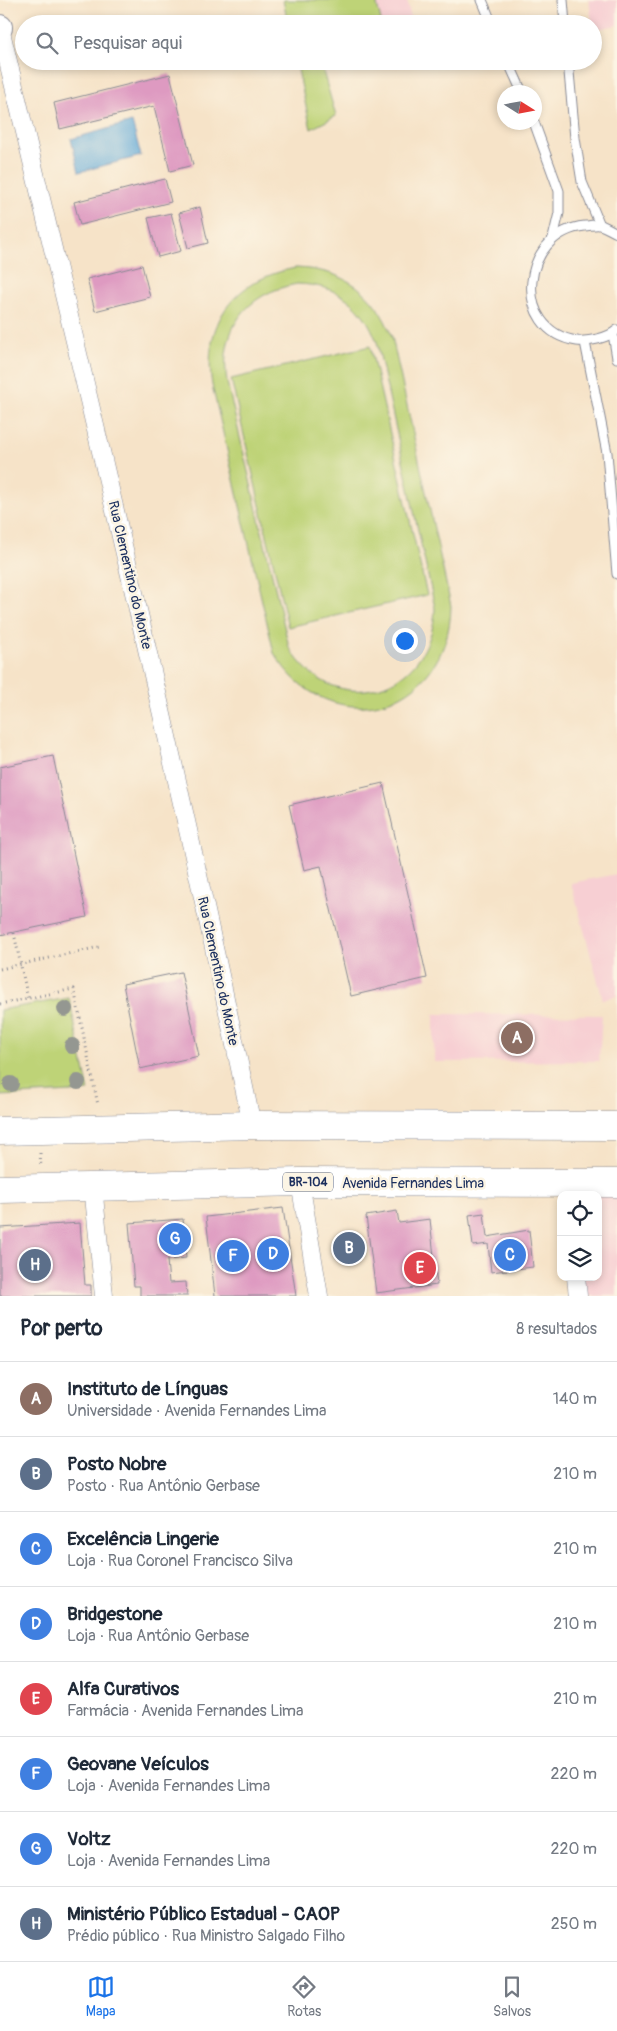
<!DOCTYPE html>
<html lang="pt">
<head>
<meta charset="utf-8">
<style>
  :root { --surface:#fff; --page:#f6f6f7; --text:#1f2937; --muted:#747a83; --line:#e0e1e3; --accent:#1a73e8 }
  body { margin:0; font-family:Pangolin,sans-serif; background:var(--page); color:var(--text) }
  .controls { position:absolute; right:15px; bottom:15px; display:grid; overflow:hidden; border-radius:10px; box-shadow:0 2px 8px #0003 }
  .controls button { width:45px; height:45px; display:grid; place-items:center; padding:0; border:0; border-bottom:1px solid var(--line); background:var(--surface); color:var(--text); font:25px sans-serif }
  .compass { position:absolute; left:497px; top:85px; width:45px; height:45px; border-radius:50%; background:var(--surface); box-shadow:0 2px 8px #0003; rotate:101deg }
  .you { position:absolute; left:404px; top:640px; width:18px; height:18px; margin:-12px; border:4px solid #fff; border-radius:50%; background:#1a73e8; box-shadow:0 0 0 8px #1a73e833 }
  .badge { display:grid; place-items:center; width:32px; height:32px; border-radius:50%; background:var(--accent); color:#fff; font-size:16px; font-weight:700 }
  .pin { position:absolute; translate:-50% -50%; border:2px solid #fff; box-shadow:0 1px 5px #0006 }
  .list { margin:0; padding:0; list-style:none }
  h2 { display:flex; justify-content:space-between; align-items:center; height:65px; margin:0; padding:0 20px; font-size:21px }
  h2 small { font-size:16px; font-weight:400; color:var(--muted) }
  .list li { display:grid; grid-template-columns:32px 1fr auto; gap:15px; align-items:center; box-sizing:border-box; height:75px; padding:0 20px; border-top:1px solid var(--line) }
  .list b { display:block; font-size:19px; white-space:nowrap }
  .list p { margin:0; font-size:16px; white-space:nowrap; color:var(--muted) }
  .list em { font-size:16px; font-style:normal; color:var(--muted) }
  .icon { flex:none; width:28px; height:28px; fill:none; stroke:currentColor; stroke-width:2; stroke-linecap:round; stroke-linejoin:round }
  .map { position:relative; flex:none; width:617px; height:1296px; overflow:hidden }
  .search { position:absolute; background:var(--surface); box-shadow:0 2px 8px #0003; left:15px; right:15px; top:15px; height:55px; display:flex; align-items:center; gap:12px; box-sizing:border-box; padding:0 18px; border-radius:28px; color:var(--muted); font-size:19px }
  .sheet { height:665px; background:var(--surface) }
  nav { display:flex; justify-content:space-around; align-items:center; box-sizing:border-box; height:70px; border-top:1px solid var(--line); background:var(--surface); font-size:14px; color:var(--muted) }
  nav a { display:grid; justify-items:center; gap:2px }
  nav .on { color:var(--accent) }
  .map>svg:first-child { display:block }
  .built { fill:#f7cfd3 }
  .green { fill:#bed377; stroke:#6c816a; fill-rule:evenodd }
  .water { fill:#61a8d7; stroke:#3e6c9a }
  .building { fill:#de9ac1 }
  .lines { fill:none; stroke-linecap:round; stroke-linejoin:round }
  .lane-casing { stroke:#888993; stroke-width:11 }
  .street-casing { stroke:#888993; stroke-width:19 }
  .secondary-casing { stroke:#888993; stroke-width:26 }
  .highway-casing { stroke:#888993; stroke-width:29 }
  .path { stroke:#888993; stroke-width:3; stroke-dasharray:1 4; stroke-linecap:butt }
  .lane { stroke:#fff; stroke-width:9 }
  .street { stroke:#fff; stroke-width:18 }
  .secondary { stroke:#fff; stroke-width:24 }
  .highway { stroke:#fff; stroke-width:28 }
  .tree { fill:#949791 }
  .labels { text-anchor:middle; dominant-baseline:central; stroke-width:5; stroke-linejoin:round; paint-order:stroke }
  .shield { fill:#fcf5e5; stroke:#5e6a86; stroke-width:1 }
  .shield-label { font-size:12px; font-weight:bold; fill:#1b2f5e }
  .street-label { font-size:14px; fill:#1b2f5e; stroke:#fcf5e5 }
</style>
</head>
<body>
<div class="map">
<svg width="617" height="1296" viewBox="0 0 617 1296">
  <rect width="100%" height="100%" fill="#fcf5e5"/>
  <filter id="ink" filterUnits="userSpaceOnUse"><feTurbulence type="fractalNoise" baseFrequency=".02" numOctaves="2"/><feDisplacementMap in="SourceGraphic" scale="10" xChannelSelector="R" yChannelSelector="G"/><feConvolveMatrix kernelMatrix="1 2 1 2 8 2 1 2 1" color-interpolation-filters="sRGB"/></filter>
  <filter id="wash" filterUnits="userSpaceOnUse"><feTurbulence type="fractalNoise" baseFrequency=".0096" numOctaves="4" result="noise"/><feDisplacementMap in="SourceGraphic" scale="20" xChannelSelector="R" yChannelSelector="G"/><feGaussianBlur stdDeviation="1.12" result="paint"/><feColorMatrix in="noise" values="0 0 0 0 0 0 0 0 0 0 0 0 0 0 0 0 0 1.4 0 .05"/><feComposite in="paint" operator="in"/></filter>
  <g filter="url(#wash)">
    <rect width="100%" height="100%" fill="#f6e3c8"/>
    <g class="built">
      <polygon points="376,0 407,0 412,24 381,24"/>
      <polygon points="589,0 617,0 617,25 593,30"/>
      <polygon points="617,874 617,995 603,1000 571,883"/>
      <polygon points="434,1014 602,1015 599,1061 434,1062"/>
      <polygon points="617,1191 617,1296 579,1296 577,1277 598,1277 598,1195"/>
    </g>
    <g class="green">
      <polygon points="283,0 376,0 381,21 371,24 288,24"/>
      <polygon points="296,61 320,61 336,116 311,129"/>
      <path d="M 296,268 C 345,270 375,291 392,337 L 451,606 C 449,712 328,744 274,653 L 212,385 C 202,322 234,279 296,268 ZM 297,284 C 338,285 363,304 377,342 L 435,608 C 432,694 333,722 289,647 L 227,382 C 219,330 245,293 297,284 Z"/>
      <polygon points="370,346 427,595 288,627 231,379"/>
      <polygon points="69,998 89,1091 0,1096 0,1010"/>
    </g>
    <polygon class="water" points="132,122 141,156 79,172 71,139"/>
    <g id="blocks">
      <g class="building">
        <polygon points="170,74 193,165 170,171 154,106 60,129 54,103"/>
        <polygon points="165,179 171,202 80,225 74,202"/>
        <polygon points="200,207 208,243 188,248 179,213"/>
        <polygon points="171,213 181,251 158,257 148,218"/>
        <polygon points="142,265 150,297 95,311 87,279"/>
        <polygon points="53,756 87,917 0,935 0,767"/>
        <polygon points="383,783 427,978 351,996 321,866 304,870 289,805"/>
        <polygon points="181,972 199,1056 140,1069 123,984"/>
        <polygon points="283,1208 296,1296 215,1296 206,1217"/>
        <polygon points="397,1211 399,1223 430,1219 437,1285 376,1293 366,1216"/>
        <polygon points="484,1213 487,1237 529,1230 533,1267 491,1272 488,1244 473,1246 469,1215"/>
        <polygon points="183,1219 186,1258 167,1260 169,1283 186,1282 187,1296 140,1296 140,1286 134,1286 129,1223"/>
        <polygon points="80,1223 85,1285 91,1285 91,1296 0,1296 0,1228"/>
      </g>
    </g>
  </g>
  <g filter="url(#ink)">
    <use href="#blocks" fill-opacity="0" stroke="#888993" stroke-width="1"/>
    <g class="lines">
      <g class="lane-casing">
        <g id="lane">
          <polyline points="482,0 492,24"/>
          <polyline points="563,0 565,24"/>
          <polyline points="508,61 522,92"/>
          <polyline points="568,61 575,138 582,182 600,225"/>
          <polyline points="534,122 559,191 559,213 553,238"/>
          <path d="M 617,233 C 612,231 605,226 600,225 C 596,224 589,226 585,226 C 521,232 510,331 577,341 C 589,342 608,338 617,330"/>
          <polyline points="613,334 617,358"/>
          <polyline points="585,342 607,453 617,574"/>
        </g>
      </g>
      <g class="street-casing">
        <g id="street">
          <path d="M 0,28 C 88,393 175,758 252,1125"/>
          <polyline points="300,1182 319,1296"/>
          <polyline points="93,1186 104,1296"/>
          <polyline points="576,1277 578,1296"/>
        </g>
      </g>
      <g class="secondary-casing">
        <polyline id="secondary" points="0,27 0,28"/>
      </g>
      <g class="highway-casing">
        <g id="highway">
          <polyline points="0,1131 252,1125 617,1126"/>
          <polyline points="0,1189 300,1182 617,1183"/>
        </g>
      </g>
      <g class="path">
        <polyline points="14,933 28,999"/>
        <polyline points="0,969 99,947"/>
        <polyline points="0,1004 74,989 98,1105"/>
        <polyline points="40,1153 41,1167"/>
      </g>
      <use href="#lane" class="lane"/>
      <use href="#street" class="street"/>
      <use href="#secondary" class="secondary"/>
      <use href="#highway" class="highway"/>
    </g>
    <g class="tree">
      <circle cx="65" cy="1009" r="8"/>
      <circle cx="72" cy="1046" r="8"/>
      <circle cx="78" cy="1082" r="8"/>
      <circle cx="11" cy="1084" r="8"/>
    </g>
  </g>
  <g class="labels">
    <rect class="shield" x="283" y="1172.5" width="50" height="19" rx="4"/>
    <g class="shield-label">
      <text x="308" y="1182">BR-104</text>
    </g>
    <g class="street-label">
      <text transform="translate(130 575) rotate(77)">Rua Clementino do Monte</text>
      <text transform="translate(218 971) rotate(78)">Rua Clementino do Monte</text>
      <text x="413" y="1183">Avenida Fernandes Lima</text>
    </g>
  </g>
</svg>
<div class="controls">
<button><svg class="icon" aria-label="locate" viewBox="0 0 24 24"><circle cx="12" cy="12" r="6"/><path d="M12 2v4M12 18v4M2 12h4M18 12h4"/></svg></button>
<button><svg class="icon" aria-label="layers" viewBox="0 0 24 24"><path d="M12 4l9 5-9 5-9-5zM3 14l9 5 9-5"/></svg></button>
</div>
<svg class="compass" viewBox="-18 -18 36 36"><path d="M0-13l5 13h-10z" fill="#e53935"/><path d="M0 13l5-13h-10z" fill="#747a83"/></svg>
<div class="you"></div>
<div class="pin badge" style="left:517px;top:1038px;background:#8d6e63">A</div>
<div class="pin badge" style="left:349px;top:1248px;background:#5c6f8a">B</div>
<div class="pin badge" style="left:510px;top:1255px;background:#3f7fe0">C</div>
<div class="pin badge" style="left:273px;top:1254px;background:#3f7fe0">D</div>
<div class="pin badge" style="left:420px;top:1268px;background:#e0444e">E</div>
<div class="pin badge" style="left:233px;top:1256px;background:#3f7fe0">F</div>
<div class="pin badge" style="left:175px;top:1239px;background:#3f7fe0">G</div>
<div class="pin badge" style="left:35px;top:1265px;background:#5c6f8a">H</div>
<div class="search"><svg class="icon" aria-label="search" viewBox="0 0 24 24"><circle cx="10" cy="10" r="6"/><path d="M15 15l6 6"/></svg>Pesquisar aqui</div>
</div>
<section class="sheet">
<h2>Por perto<small>8 resultados</small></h2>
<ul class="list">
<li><span class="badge" style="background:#8d6e63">A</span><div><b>Instituto de Línguas</b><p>Universidade · Avenida Fernandes Lima</p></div><em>140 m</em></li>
<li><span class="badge" style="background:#5c6f8a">B</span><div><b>Posto Nobre</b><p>Posto · Rua Antônio Gerbase</p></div><em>210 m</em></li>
<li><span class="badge" style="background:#3f7fe0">C</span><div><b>Excelência Lingerie</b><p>Loja · Rua Coronel Francisco Silva</p></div><em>210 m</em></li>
<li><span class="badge" style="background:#3f7fe0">D</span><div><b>Bridgestone</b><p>Loja · Rua Antônio Gerbase</p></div><em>210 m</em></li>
<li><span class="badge" style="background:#e0444e">E</span><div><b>Alfa Curativos</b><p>Farmácia · Avenida Fernandes Lima</p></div><em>210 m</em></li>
<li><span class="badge" style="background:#3f7fe0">F</span><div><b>Geovane Veículos</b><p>Loja · Avenida Fernandes Lima</p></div><em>220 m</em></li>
<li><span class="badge" style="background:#3f7fe0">G</span><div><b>Voltz</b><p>Loja · Avenida Fernandes Lima</p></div><em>220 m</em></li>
<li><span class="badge" style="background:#5c6f8a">H</span><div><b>Ministério Público Estadual - CAOP</b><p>Prédio público · Rua Ministro Salgado Filho</p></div><em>250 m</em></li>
</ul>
</section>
<nav>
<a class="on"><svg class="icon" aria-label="map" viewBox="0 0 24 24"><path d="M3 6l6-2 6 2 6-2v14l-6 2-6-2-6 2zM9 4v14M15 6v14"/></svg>Mapa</a>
<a><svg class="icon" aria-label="directions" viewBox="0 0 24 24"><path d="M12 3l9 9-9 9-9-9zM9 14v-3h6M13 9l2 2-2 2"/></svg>Rotas</a>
<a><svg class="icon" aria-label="saved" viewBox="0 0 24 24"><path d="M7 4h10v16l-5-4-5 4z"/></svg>Salvos</a>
</nav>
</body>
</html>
